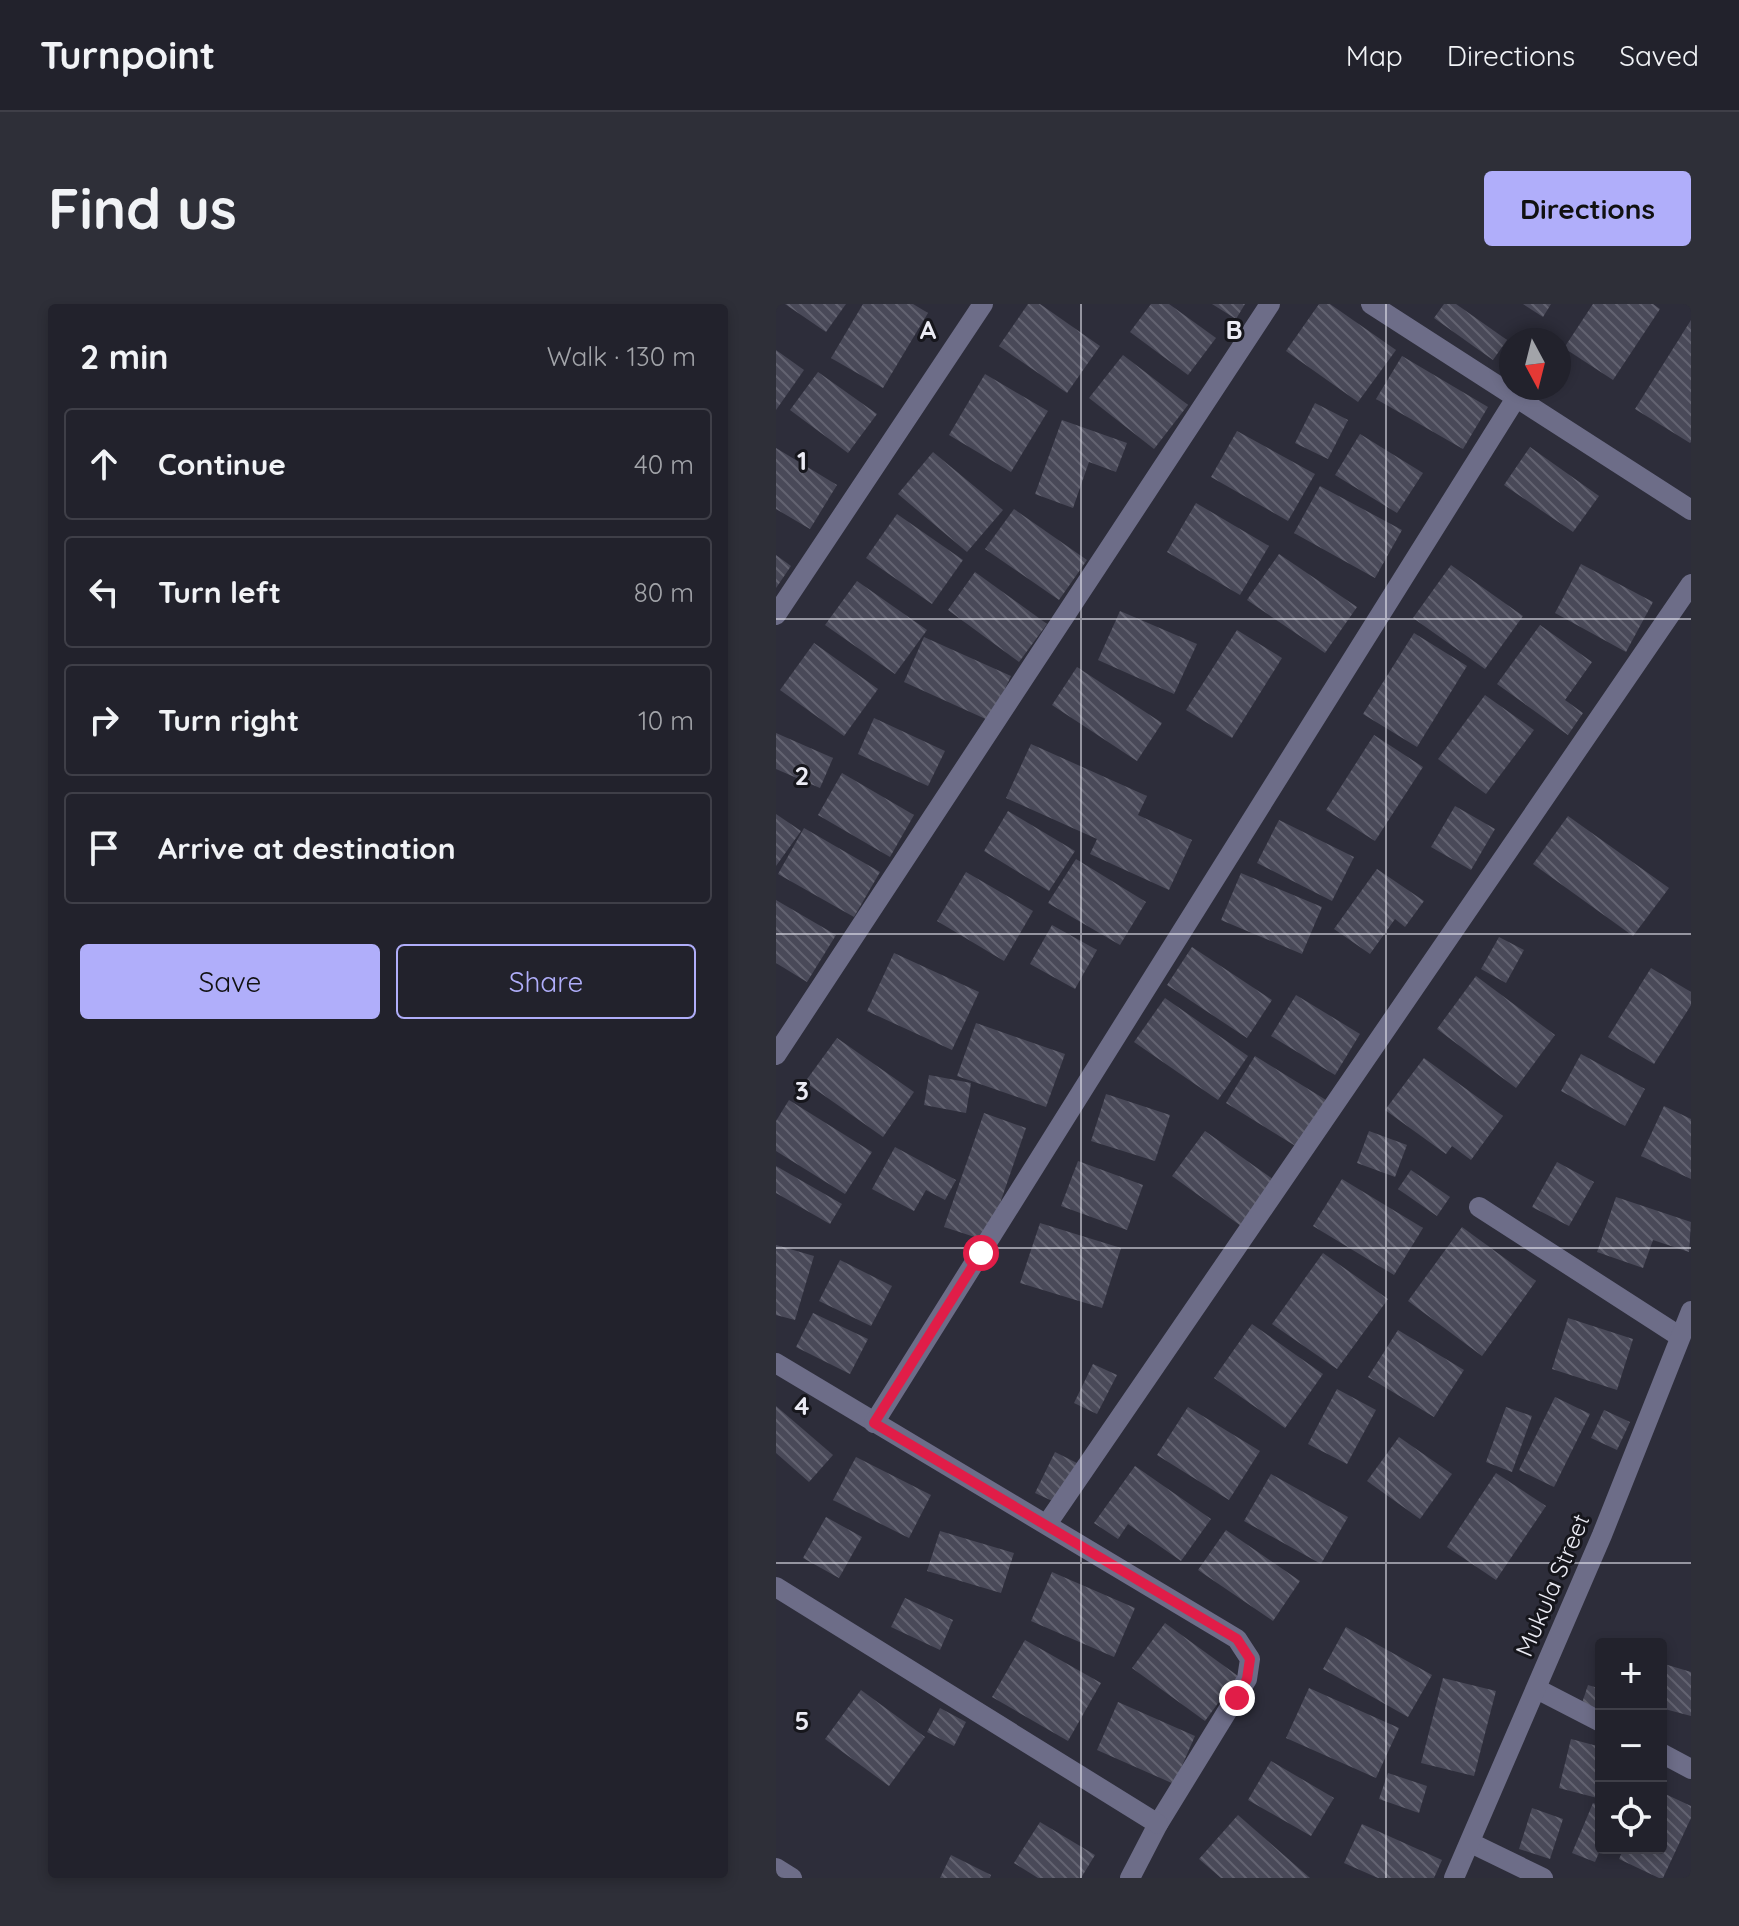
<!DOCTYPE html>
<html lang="en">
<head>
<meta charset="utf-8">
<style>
  :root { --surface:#22222c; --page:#2e2f38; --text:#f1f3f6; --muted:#a2a4a9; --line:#3f3f48; --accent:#b0aefa }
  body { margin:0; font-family:Quicksand,sans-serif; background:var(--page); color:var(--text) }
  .controls { position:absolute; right:24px; bottom:24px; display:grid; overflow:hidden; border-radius:8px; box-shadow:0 4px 12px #0003 }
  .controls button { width:72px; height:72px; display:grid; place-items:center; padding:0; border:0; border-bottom:2px solid var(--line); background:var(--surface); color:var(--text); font:40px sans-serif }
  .compass { position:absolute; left:723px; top:24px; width:72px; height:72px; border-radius:50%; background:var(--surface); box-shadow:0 4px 12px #0003; rotate:173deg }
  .stop { position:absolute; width:24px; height:24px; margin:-18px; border:6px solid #e11d48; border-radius:50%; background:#fff }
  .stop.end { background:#e11d48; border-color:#fff; box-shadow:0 2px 8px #0008 }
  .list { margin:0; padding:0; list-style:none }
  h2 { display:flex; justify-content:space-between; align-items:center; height:104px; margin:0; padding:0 32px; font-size:34px }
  h2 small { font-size:26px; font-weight:400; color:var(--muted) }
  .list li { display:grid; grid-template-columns:52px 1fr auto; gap:24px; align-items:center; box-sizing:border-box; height:112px; margin:0 16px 16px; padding:0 16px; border:2px solid var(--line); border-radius:8px }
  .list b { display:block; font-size:30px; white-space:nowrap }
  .list em { font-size:26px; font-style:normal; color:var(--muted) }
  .actions { display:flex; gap:16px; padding:24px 32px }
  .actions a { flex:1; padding:18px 0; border:2px solid var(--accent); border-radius:8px; text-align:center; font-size:28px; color:var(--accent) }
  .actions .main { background:var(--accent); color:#111 }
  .icon { flex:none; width:44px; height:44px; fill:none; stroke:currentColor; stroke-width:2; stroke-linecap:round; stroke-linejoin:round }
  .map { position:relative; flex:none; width:915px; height:1574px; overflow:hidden; border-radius:8px }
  header { display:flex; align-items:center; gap:48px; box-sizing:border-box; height:112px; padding:0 40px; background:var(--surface); border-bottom:2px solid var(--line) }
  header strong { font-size:38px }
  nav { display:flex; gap:44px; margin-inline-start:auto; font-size:28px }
  .intro { display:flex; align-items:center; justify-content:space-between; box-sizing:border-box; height:192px; padding:0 48px }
  h1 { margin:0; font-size:56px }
  .button { padding:20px 36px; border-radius:8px; background:var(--accent); color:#111; font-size:28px; font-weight:700 }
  main { display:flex; gap:48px; padding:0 48px }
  aside { flex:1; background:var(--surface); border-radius:8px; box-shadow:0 4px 12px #0003 }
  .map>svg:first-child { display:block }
  .building { fill:url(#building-back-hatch) }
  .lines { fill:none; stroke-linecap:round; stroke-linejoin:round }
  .minor { stroke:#6d6d88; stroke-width:20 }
  .route { stroke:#e11d48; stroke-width:10 }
  .grid { fill:none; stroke:#ebebf4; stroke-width:2; stroke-opacity:0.55 }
  .labels { text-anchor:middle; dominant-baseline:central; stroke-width:6; stroke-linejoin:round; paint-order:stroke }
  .street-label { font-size:24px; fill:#ebebf4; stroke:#16161c }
  .grid-label { font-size:26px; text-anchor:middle; font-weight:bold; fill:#ebebf4; stroke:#16161c; stroke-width:6; stroke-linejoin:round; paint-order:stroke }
</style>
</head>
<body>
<header>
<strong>Turnpoint</strong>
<nav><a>Map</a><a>Directions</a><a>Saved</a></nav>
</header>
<div class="intro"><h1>Find us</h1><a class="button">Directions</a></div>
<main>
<aside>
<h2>2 min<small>Walk · 130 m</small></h2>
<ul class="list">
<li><svg class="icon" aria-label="ahead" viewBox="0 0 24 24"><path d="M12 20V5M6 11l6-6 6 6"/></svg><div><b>Continue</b></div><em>40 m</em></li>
<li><svg class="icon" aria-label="left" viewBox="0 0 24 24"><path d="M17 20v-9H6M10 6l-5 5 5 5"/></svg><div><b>Turn left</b></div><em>80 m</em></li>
<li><svg class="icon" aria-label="right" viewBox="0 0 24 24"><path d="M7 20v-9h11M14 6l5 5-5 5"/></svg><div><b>Turn right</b></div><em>10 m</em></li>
<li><svg class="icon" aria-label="arrive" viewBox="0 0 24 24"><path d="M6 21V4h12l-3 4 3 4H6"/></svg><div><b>Arrive at destination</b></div></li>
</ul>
<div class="actions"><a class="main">Save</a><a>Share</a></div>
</aside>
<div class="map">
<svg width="915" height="1574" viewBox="0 0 915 1574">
  <defs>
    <pattern id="building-back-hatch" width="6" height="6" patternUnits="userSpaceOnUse" patternTransform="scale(2)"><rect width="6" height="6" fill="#494958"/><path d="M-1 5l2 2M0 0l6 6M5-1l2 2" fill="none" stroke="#636371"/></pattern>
  </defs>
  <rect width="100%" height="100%" fill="#2d2d3a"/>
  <g class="building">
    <polygon points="9,0 70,0 50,28"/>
    <polygon points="87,0 137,0 152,9 107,84 55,54"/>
    <polygon points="252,0 264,0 324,42 291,89 223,42"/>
    <polygon points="375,0 393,0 440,34 412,71 354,28"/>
    <polygon points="436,0 469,0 460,15"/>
    <polygon points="543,0 554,0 620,46 582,98 510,47"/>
    <polygon points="668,0 680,0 731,36 717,56 658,14"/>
    <polygon points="747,0 775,0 767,13"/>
    <polygon points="817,0 877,0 884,5 837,76 788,44"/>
    <polygon points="915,16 915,138 914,139 859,105"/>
    <polygon points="0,46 28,66 0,106"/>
    <polygon points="347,51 412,101 378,145 313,94"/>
    <polygon points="626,52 712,103 687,145 600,95"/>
    <polygon points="42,68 101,110 72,149 14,106"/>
    <polygon points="209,70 272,107 235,168 173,131"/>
    <polygon points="539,99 572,116 552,155 519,139"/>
    <polygon points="286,116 351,139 340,168 313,158 297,204 259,190"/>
    <polygon points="461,127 539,170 512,217 435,173"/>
    <polygon points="584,130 647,169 621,209 559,171"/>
    <polygon points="754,143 823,192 797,228 728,181"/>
    <polygon points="0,144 61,181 34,225 0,205"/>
    <polygon points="157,148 227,206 191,248 122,190"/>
    <polygon points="544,182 626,226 599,274 518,229"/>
    <polygon points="420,199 493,242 464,291 391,248"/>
    <polygon points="238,205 311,256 283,296 209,245"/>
    <polygon points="121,210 187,256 156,300 90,254"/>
    <polygon points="503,250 581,303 549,349 471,296"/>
    <polygon points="0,251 15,262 0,284"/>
    <polygon points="805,260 877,298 850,348 779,309"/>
    <polygon points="675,261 747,312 709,365 637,314"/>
    <polygon points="199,268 271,320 243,358 172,306"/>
    <polygon points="81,277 151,326 119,370 49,321"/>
    <polygon points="344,307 421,340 398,390 322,356"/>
    <polygon points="764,321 816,358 789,396 807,409 792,431 721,380"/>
    <polygon points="461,326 506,354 456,434 410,406"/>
    <polygon points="638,329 691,362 641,443 587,410"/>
    <polygon points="148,333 235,372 214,417 128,378"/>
    <polygon points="38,339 102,385 68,432 4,386"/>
    <polygon points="301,363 386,419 361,457 276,401"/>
    <polygon points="709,391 758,426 710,490 662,455"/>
    <polygon points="98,414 169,447 152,482 82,450"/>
    <polygon points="0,429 57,454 44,484 0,465"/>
    <polygon points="598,431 647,463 599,537 550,506"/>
    <polygon points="255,440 371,492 362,511 416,536 393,586 314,550 321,535 230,494"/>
    <polygon points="66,469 138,511 114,553 42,511"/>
    <polygon points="679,502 719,525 695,566 655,543"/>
    <polygon points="232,507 299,547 273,587 208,547"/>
    <polygon points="0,510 25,527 0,562"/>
    <polygon points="792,512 893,584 857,632 757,560"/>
    <polygon points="503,516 578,553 556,597 481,559"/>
    <polygon points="28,524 104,568 78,613 2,570"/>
    <polygon points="300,555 370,598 344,641 272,599"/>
    <polygon points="601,565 648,597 629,623 619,615 594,650 558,625"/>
    <polygon points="190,568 257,607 228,657 161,617"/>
    <polygon points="465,569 546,603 526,650 445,616"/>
    <polygon points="0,596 60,631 31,678 0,659"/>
    <polygon points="276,621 321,646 299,685 254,660"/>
    <polygon points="723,633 748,646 730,679 705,665"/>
    <polygon points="416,643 496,696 471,734 391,681"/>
    <polygon points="118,649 203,688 176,746 91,707"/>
    <polygon points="875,664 915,688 915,701 878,760 832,733"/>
    <polygon points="700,672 779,731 740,784 661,725"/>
    <polygon points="520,691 584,730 559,771 495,732"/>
    <polygon points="389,694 472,752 442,796 358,738"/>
    <polygon points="200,719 289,750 270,803 181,772"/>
    <polygon points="61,734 138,788 107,833 29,778"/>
    <polygon points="805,750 869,785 849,822 785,787"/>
    <polygon points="479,752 550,796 521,843 450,799"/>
    <polygon points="648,754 727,812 695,856 676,842 670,850 609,806"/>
    <polygon points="153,771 195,779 190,809 148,801"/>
    <polygon points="330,790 394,811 379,857 315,837"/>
    <polygon points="13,796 96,848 69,890 0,847 0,817"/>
    <polygon points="888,802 915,815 915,875 865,852"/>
    <polygon points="208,809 250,824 211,937 168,923"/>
    <polygon points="429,827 498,876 465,922 396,872"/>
    <polygon points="593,827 631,841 619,873 581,859"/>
    <polygon points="119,843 180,876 169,896 150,886 138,907 96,885"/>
    <polygon points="302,857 367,881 351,926 285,902"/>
    <polygon points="781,858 818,878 793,922 756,903"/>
    <polygon points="0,862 66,900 54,920 0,889"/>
    <polygon points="635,866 674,893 661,912 622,885"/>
    <polygon points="566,875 647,924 618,971 537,922"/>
    <polygon points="840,893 915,918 913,948 877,936 867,964 821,948"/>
    <polygon points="264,919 345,944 326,1004 244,979"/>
    <polygon points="686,923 760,977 706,1052 632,997"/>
    <polygon points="0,941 38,952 19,1016 0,1011"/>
    <polygon points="547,949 612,995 561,1065 496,1020"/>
    <polygon points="64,956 116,982 95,1022 43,997"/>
    <polygon points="37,1009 92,1035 74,1070 20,1043"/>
    <polygon points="792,1014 857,1035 841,1086 776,1065"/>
    <polygon points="476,1020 547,1070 509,1124 438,1074"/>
    <polygon points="622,1026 688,1066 658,1113 592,1073"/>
    <polygon points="317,1060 341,1071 321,1110 298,1099"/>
    <polygon points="561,1085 600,1106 571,1160 532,1140"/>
    <polygon points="779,1093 814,1110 778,1183 743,1166"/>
    <polygon points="0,1102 57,1151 33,1178 0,1149"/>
    <polygon points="412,1103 484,1147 453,1196 381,1151"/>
    <polygon points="730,1103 756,1112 736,1168 710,1158"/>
    <polygon points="828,1106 854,1118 841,1146 815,1134"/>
    <polygon points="623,1133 676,1170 644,1215 591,1177"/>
    <polygon points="279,1148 303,1160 283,1200 259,1189"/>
    <polygon points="80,1153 155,1191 133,1234 57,1196"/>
    <polygon points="359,1162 435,1215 405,1257 352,1220 342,1235 318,1219"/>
    <polygon points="720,1169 770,1202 720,1276 671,1243"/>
    <polygon points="495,1170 572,1213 545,1260 468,1217"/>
    <polygon points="50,1213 86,1233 63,1274 27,1254"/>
    <polygon points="450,1226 524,1277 497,1317 422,1266"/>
    <polygon points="164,1227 238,1249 225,1289 151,1267"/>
    <polygon points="276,1268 359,1304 338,1353 255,1317"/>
    <polygon points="129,1294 177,1316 164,1346 115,1323"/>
    <polygon points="389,1319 462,1372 429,1417 356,1364"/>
    <polygon points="570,1323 656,1371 632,1413 547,1365"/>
    <polygon points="249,1336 325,1379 292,1437 216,1393"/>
    <polygon points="885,1359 915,1368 915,1412 885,1404"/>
    <polygon points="667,1374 720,1387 698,1472 645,1459"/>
    <polygon points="812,1381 825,1385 825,1409 805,1402"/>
    <polygon points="533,1384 623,1424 600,1474 510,1434"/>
    <polygon points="85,1386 149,1433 113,1482 49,1435"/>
    <polygon points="342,1398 419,1432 398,1480 321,1446"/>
    <polygon points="164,1404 190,1418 178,1442 151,1428"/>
    <polygon points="795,1435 825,1443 825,1495 783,1484"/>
    <polygon points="495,1457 558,1494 535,1532 472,1496"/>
    <polygon points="612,1469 651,1482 643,1509 603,1495"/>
    <polygon points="885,1488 915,1502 915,1514 887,1574 883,1574 843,1555 848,1544 885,1544"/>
    <polygon points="817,1499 825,1502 825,1544 819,1558 796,1549"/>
    <polygon points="756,1504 787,1515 774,1555 743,1545"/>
    <polygon points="462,1511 534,1574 445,1574 423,1555"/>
    <polygon points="264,1518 319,1551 305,1574 262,1574 238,1559"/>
    <polygon points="586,1520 666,1556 658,1574 602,1574 568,1559"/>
    <polygon points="175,1551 215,1571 214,1574 164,1574"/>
  </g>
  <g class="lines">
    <g class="minor">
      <polyline points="595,0 915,206"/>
      <polyline points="0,311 207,0"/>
      <polyline points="0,751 494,0"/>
      <polyline points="703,903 903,1032"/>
      <polyline points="0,1059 461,1335 474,1355 471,1375 382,1520 354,1574"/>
      <polyline points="98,1119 740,94"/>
      <polyline points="271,1220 915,280"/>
      <polyline points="0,1283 382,1520"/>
      <polyline points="761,1385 825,1418"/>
      <polyline points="885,1449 915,1465"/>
      <polyline points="695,1539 767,1574"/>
      <polyline points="0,1564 16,1574"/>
      <polyline points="678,1574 826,1231 915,1007"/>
    </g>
  </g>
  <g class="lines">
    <polyline class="route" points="205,949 98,1119 461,1335 474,1355 471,1375 461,1394"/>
  </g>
  <path class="grid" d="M 305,0 L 305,1574M 610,0 L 610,1574M 0,315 L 915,315M 0,630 L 915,630M 0,944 L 915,944M 0,1259 L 915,1259"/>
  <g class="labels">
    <g class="street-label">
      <text transform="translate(776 1281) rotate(-67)">Mukula Street</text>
    </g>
  </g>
  <g class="grid-label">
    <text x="152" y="35">A</text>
    <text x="458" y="35">B</text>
    <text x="26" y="166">1</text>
    <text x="26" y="481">2</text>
    <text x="26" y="796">3</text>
    <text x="26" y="1111">4</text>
    <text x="26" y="1426">5</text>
  </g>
</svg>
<div class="controls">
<button>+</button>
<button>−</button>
<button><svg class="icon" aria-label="locate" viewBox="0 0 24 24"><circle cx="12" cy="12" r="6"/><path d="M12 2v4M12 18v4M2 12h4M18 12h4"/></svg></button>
</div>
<svg class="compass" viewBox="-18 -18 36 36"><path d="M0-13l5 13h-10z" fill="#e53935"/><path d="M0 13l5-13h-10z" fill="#a2a4a9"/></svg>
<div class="stop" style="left:205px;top:949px"></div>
<div class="stop end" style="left:461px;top:1394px"></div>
</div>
</main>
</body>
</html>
